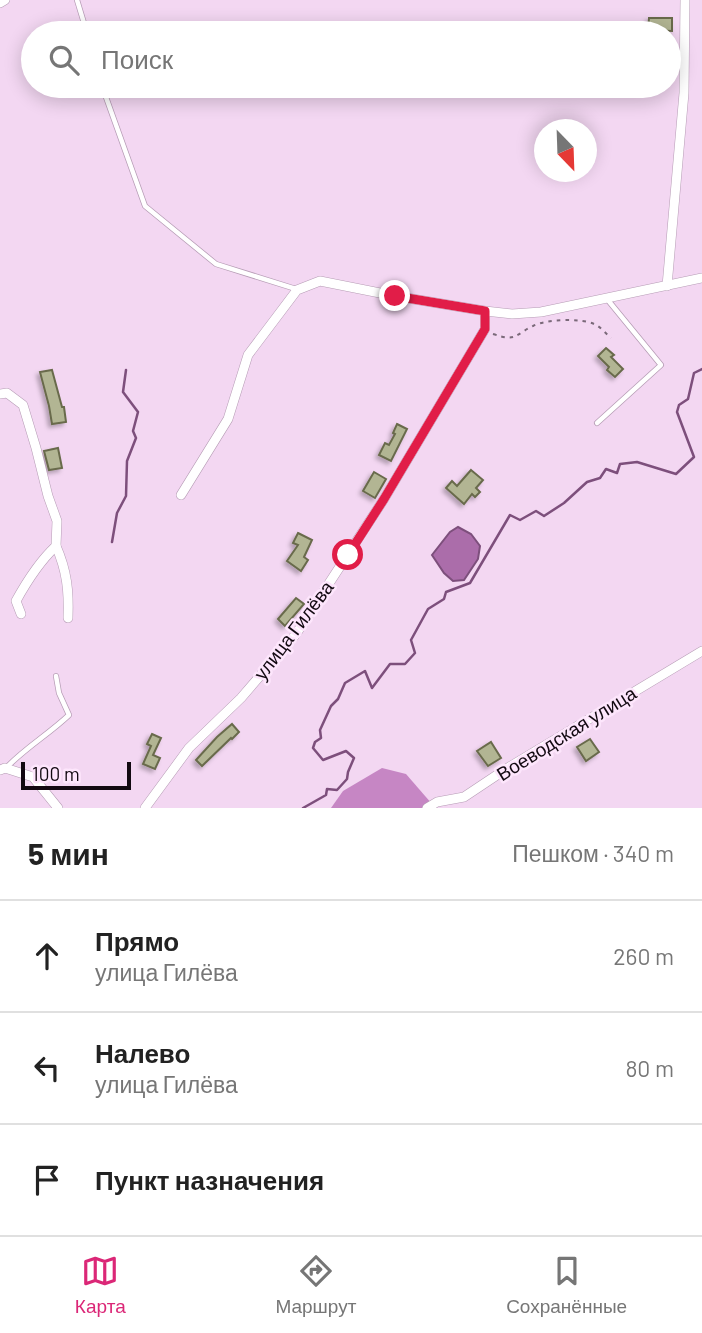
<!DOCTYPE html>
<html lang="ru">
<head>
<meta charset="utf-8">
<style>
  :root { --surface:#fff; --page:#f2f2f2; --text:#222; --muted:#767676; --line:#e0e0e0; --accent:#db2777 }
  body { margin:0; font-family:Barlow,sans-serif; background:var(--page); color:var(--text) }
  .compass { position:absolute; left:534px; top:119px; width:63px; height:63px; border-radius:50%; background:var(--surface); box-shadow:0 4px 18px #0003; rotate:157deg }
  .scale { position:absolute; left:21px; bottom:18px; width:110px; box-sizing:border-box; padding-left:7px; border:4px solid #120911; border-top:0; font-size:19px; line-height:24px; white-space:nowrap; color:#120911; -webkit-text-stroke:5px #fde6fc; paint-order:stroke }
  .stop { position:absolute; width:21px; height:21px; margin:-16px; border:5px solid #e11d48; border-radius:50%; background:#fff }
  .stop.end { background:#e11d48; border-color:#fff; box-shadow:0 2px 7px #0008 }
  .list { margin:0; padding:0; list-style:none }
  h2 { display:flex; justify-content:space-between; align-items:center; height:91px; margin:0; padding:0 28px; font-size:30px }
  h2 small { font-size:23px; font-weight:400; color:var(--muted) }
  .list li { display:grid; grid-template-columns:46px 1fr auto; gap:21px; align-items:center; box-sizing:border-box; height:112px; padding:0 28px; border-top:2px solid var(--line) }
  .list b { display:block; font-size:26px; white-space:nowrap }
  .list p { margin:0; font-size:23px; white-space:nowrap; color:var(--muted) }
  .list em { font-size:23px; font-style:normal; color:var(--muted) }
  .icon { flex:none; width:38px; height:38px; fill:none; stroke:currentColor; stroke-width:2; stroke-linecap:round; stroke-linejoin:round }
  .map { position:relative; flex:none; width:702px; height:808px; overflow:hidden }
  .search { position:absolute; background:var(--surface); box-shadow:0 4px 18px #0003; left:21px; right:21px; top:21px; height:77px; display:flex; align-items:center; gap:18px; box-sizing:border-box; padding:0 24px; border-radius:38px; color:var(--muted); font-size:26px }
  .sheet { height:427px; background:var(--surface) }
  nav { display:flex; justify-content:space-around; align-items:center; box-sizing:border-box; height:98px; border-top:2px solid var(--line); background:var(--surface); font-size:19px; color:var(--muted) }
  nav a { display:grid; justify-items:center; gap:4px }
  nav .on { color:var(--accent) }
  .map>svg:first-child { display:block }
  .forest { fill:#c686c4 }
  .water { fill:#ab6daa; stroke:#7d4f7c; stroke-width:2 }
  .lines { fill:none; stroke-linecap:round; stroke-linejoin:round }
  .stream { stroke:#7d4f7c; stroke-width:2.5 }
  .building { fill:#b2b593; stroke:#696b4c; stroke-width:2; filter:url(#shadow) }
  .lane-casing { stroke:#b69cb5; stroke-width:6 }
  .street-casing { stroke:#b69cb5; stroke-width:10 }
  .path { stroke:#7a6979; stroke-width:2; stroke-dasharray:3.5 5; stroke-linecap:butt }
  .lane { stroke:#fff; stroke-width:4.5 }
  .street { stroke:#fff; stroke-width:9 }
  .route { stroke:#e11d48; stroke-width:9 }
  .labels { text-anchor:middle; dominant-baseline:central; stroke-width:5; stroke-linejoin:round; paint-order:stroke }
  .street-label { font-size:19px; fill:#120911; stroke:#fde6fc }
</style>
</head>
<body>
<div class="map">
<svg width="702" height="808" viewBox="0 0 702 808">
  <defs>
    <filter id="shadow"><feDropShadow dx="-3" dy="3" stdDeviation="2" flood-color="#0004"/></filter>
  </defs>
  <rect width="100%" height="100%" fill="#f3d7f2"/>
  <polygon class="forest" points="382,768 406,774 432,804 430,808 331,808 343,791"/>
  <polygon class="water" points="458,527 471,534 480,546 478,559 464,580 453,581 444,573 432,555 450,532"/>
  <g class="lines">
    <g class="stream">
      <polyline points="112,542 117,513 126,496 127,461 136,438 133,431 138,412 123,392 126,370"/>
      <polyline points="303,808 326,795 327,789 337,790 347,779 348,772 354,758 346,751 323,760 313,748 315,742 321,738 320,730 331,706 338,699 345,683 365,671 372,688 390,664 405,664 415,653 411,640 428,609 444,599 446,592 470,583 510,515 520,520 536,511 544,516 564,503 587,482 600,478 606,469 617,473 620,464 637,462 676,474 694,457 677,412 679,405 688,399 694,373 702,369"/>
    </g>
  </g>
  <g class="building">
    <polygon points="649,18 672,18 672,31 648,30"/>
    <polygon points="606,348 614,355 611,357 623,369 615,377 607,370 609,367 598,356"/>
    <polygon points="52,370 62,407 64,407 66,422 52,424 49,406 40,372"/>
    <polygon points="397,424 407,429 391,461 379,455 385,443 389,445 395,434 393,433"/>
    <polygon points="58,448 62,468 49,470 44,451"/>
    <polygon points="471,470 483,480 476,488 480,492 475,497 472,494 464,504 446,488 452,481 457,486"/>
    <polygon points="374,472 386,479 375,498 363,491"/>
    <polygon points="298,533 312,540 304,557 308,560 301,571 287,561 298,545 293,543"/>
    <polygon points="296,598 304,604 285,626 278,619"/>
    <polygon points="232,724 239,732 232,739 231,738 202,766 196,760 217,737"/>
    <polygon points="152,734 161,738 153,755 160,758 155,769 143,764 151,746 147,744"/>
    <polygon points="590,739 599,752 586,761 577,747"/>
    <polygon points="491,742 501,758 488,766 477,751"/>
  </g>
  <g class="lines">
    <g class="lane-casing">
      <g id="lane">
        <polyline points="77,0 87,33"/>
        <polyline points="102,86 145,206 216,264 296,289"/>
        <polyline points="597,423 661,365 607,299"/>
        <path d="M 6,768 C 25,748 49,734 69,715 L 59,693 L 56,676"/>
      </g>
    </g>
    <g class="street-casing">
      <g id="street">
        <polyline points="0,3 5,0"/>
        <polyline points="667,286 684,93 685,0"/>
        <polyline points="485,311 512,314 541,312 702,278"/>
        <path d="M 0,394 L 7,393 L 23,405 L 36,448 L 48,496 L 57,521 L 56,546 C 40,561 27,581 16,601 L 21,614"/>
        <path d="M 56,546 C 67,571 69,591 68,618"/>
        <polyline points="0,770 5,768 33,777 58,808"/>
        <polyline points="145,808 189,748 241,698 296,634 384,499 485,329 485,311 395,296 320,281 297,290 248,355 228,419 181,495"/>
        <polyline points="427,808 437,802 464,797 506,769 702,651"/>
      </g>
    </g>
    <path class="path" d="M 493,334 C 517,342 514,335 533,326 C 546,319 581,318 594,324 C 600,326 606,334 611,338"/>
    <use href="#lane" class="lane"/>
    <use href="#street" class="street"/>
  </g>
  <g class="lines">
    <polyline class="route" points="348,555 384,499 485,329 485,311 395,296"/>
  </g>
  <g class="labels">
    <g class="street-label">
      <text transform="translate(293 630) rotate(-53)">улица Гилёва</text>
      <text transform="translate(566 733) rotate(-32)">Воеводская улица</text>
    </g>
  </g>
</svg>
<svg class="compass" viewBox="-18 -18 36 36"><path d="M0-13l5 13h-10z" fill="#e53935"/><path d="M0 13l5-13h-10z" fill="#767676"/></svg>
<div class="scale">100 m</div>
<div class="stop" style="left:348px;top:555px"></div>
<div class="stop end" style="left:395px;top:296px"></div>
<div class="search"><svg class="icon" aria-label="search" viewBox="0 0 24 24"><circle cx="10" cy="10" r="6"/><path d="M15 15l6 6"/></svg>Поиск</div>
</div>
<section class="sheet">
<h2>5 мин<small>Пешком · 340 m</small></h2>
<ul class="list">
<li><svg class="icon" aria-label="ahead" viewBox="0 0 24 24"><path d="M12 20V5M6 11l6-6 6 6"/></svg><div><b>Прямо</b><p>улица Гилёва</p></div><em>260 m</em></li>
<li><svg class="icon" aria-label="left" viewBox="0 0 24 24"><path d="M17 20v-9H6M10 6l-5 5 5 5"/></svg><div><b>Налево</b><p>улица Гилёва</p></div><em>80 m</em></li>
<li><svg class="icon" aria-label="arrive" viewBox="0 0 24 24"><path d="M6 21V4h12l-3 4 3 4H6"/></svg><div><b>Пункт назначения</b></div></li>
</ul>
</section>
<nav>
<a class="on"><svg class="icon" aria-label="map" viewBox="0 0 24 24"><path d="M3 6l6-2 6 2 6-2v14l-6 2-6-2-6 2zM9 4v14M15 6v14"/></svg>Карта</a>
<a><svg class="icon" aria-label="directions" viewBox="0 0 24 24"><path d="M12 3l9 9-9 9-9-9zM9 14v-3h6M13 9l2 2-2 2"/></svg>Маршрут</a>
<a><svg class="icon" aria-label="saved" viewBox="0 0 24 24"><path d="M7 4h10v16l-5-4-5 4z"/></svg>Сохранённые</a>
</nav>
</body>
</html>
